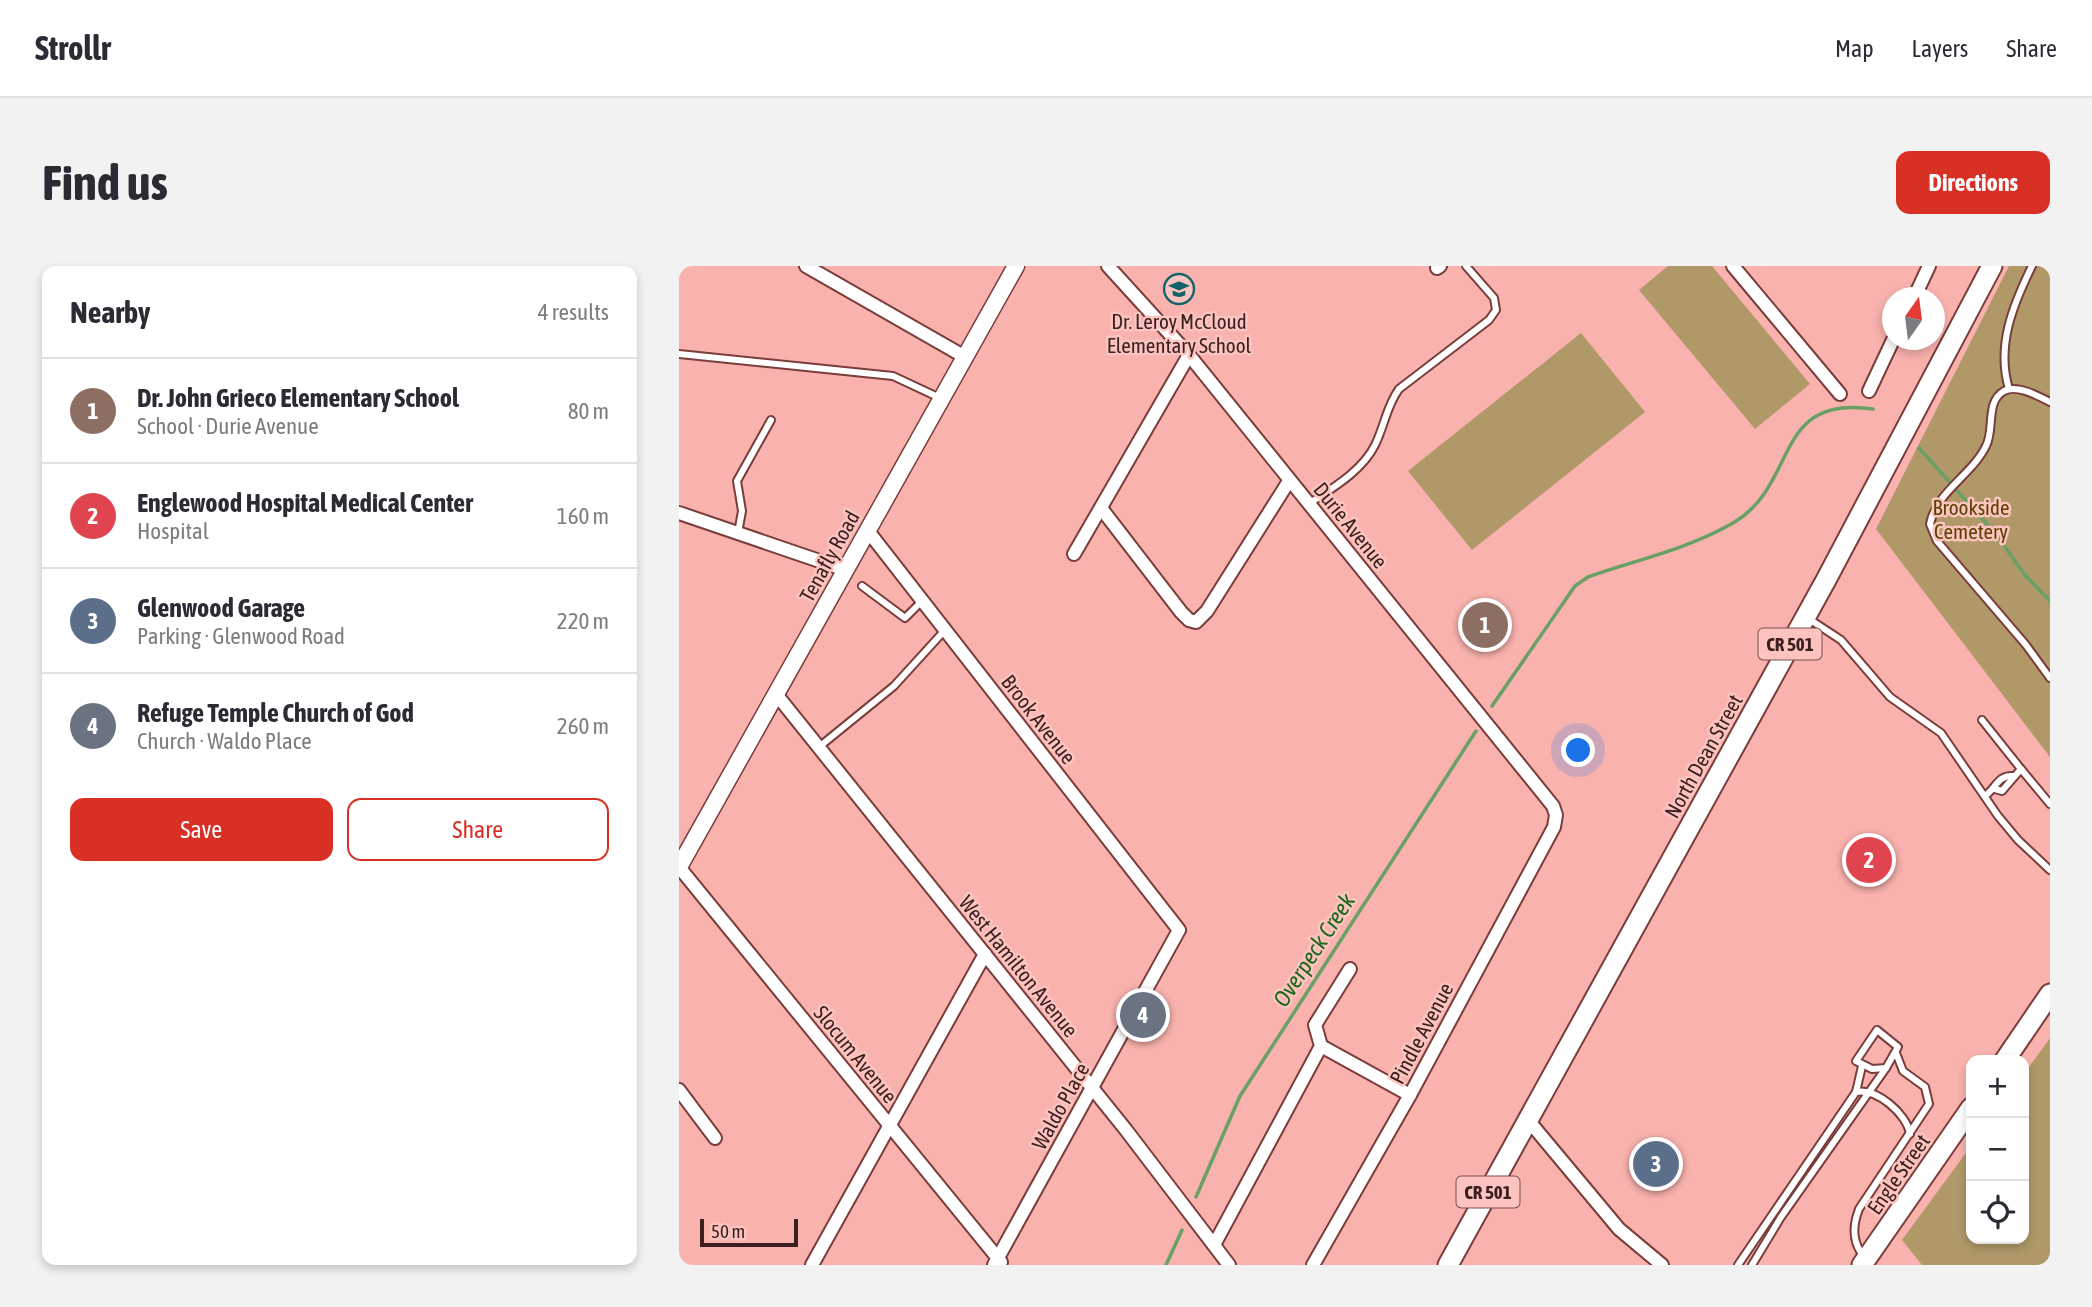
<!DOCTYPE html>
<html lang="en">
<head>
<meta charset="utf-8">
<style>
  :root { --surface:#fff; --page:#f2f2f3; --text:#2b2b33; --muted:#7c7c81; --line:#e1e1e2; --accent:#d93025 }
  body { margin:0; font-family:"Asap Condensed",sans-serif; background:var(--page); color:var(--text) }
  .controls { position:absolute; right:21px; bottom:21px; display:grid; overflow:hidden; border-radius:14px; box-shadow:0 4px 10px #0003 }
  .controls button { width:63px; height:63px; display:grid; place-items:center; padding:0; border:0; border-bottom:2px solid var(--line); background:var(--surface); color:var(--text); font:35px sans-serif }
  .compass { position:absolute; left:1203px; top:21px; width:63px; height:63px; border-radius:50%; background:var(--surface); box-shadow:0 4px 10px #0003; rotate:14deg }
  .scale { position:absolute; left:21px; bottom:18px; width:98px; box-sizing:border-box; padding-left:7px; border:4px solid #3b201f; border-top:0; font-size:19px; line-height:24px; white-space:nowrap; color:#3b201f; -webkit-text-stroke:5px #fdc4bf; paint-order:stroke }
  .you { position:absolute; left:900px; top:485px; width:24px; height:24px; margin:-18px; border:5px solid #fff; border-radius:50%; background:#1a73e8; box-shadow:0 0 0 10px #1a73e833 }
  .badge { display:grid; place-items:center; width:46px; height:46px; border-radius:50%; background:var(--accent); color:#fff; font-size:23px; font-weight:700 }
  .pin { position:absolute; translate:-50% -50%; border:4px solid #fff; box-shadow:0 2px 7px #0006 }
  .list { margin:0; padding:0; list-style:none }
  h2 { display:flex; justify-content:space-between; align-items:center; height:91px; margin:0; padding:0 28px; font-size:30px }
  h2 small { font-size:23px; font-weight:400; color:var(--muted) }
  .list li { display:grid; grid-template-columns:46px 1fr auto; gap:21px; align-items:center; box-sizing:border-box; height:105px; padding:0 28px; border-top:2px solid var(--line) }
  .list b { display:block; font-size:26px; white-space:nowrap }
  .list p { margin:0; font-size:23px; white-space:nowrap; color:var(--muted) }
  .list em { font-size:23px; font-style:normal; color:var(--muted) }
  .actions { display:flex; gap:14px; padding:21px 28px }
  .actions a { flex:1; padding:16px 0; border:2px solid var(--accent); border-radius:14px; text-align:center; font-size:24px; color:var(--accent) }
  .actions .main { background:var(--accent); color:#fff }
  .icon { flex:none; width:38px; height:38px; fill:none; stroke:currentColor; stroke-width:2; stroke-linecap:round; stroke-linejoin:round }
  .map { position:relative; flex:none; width:1371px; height:999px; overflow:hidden; border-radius:14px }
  header { display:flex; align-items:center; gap:42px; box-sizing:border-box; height:98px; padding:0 35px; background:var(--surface); border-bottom:2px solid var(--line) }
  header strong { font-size:33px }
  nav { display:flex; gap:38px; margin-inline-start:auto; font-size:24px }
  .intro { display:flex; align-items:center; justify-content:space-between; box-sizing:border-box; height:168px; padding:0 42px }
  h1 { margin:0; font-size:49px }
  .button { padding:18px 32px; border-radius:14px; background:var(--accent); color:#fff; font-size:24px; font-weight:700 }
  main { display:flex; gap:42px; padding:0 42px }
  aside { flex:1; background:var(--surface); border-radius:14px; box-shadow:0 4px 10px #0003 }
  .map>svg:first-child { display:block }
  .green { fill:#b09869 }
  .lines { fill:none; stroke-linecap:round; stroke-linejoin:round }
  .stream { stroke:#68a066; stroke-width:3.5 }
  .lane-casing { stroke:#793d3b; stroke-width:10 }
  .street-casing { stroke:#793d3b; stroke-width:16 }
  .secondary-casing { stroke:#793d3b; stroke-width:19 }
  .primary-casing { stroke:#793d3b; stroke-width:23 }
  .lane { stroke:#fff; stroke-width:6 }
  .street { stroke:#fff; stroke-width:12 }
  .secondary { stroke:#fff; stroke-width:16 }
  .primary { stroke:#fff; stroke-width:19 }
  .labels { text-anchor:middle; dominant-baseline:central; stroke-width:5; stroke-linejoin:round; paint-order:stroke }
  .shield { fill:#fdc4bf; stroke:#75514f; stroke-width:2 }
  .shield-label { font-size:19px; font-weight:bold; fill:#3b201f }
  .poi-label { font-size:21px; fill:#3b201f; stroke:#fdc4bf }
  .park-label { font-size:21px; fill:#5a4101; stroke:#fdc4bf }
  .street-label { font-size:21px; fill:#3b201f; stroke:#fdc4bf }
  .water-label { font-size:23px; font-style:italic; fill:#18671b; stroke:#fdc4bf }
</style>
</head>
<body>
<header>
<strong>Strollr</strong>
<nav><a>Map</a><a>Layers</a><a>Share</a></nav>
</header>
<div class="intro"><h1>Find us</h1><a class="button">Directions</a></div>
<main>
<aside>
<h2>Nearby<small>4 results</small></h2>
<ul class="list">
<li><span class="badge" style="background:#8d6e63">1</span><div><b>Dr. John Grieco Elementary School</b><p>School · Durie Avenue</p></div><em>80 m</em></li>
<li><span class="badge" style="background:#e0444e">2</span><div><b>Englewood Hospital Medical Center</b><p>Hospital</p></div><em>160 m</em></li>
<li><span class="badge" style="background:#5c6f8a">3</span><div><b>Glenwood Garage</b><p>Parking · Glenwood Road</p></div><em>220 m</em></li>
<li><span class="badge" style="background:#6b7280">4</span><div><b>Refuge Temple Church of God</b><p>Church · Waldo Place</p></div><em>260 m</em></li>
</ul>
<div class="actions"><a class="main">Save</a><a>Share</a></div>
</aside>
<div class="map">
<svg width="1371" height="999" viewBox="0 0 1371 999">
  <rect width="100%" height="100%" fill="#f9b2ad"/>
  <g class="green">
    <polygon points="989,0 1033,0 1131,118 1076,163 960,24"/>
    <polygon points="1330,0 1371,0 1371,491 1197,263"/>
    <polygon points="902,67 966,146 793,284 729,205"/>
    <polygon points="1371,772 1371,999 1243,999 1223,974 1292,880 1292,973 1345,973 1345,808"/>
  </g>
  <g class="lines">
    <g class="stream">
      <polyline points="1240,182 1317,268 1345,308 1371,335"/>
      <path d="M 813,440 L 896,320 L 909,311 C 957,294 1009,283 1054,257 C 1120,219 1093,128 1194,143"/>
      <polyline points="517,931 561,830 797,465"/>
      <polyline points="487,999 503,964"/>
    </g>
    <g class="lane-casing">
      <g id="lane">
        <polyline points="0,88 214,110 261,132"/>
        <path d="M 1330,123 C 1317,80 1334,39 1353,0"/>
        <path d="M 1371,136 C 1359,130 1338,118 1325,125 C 1306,136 1316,163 1307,180 C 1293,209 1257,226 1251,258 L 1258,275 L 1347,379 L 1371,412"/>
        <path d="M 631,237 C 654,222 684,204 696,179 C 706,159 707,141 720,123 L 810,54 L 817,44 L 815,32 L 787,0"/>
        <polyline points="59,267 63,245 58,215 92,154"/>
        <polyline points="183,320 226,352 243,335"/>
        <polyline points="1130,353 1162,374 1211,431 1262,467 1319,550 1339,574 1371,604"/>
        <polyline points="1303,454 1342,503"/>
        <polyline points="140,481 215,420 266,364"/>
        <polyline points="1316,523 1323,525 1342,503 1371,538"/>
        <path d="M 1306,530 C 1317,522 1319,509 1334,510"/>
        <polygon points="1198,764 1219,781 1207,802 1193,803 1177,795"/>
        <path d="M 1177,826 C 1198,822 1228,848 1231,868"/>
        <path d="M 1186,992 C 1173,977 1173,961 1180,943 L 1250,838 L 1246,821 L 1224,805 L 1217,787"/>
        <polyline points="1059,999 1177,826 1183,800"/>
        <polyline points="1073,999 1102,951 1207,802"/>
      </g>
    </g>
    <g class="street-casing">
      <g id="street">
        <polyline points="127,0 286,91"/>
        <polyline points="429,0 510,89 874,540 877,549 875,561 731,829 634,999"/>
        <polyline points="1054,0 1161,128"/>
        <polyline points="758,2 761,0"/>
        <polyline points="1235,32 1250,0"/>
        <polyline points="1190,125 1214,74"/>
        <polyline points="422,242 502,346 510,354 517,356 528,345 610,215"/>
        <polyline points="0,247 167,304"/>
        <polyline points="189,265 500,664 315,999"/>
        <polyline points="395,288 510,89"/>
        <polyline points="97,428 447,864 550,999"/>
        <polyline points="0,601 322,996"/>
        <polyline points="642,780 731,829"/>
        <polyline points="0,824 36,872"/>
        <polyline points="849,854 940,963 983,999"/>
        <polyline points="535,979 642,780 636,759 671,703"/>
        <polyline points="133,999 306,688"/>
      </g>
    </g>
    <g class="secondary-casing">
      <polyline id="secondary" points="0,601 337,0"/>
    </g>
    <g class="primary-casing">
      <g id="primary">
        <polyline points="1326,794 1371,728"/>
        <polyline points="769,999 1147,314 1313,0"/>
        <polyline points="1183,999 1292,842"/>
      </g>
    </g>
    <use href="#lane" class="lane"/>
    <use href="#street" class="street"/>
    <use href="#secondary" class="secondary"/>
    <use href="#primary" class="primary"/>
  </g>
  <defs>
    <g id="school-ring" transform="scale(1.575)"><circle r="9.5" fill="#fdc4bf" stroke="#14636a" stroke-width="1.5"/><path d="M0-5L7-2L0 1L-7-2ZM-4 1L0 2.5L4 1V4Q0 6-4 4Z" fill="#14636a"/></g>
  </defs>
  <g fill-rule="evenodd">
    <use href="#school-ring" x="500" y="23"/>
  </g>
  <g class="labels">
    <g class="shield">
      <rect x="1079.5" y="362.5" width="63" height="31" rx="5"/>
      <rect x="777.5" y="910.5" width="63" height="31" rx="5"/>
    </g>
    <g class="shield-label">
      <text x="1111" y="378">CR 501</text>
      <text x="809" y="926">CR 501</text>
    </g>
    <g class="poi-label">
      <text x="500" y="55">Dr. Leroy McCloud<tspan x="500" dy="24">Elementary School</tspan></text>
    </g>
    <g class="park-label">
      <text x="1292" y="241">Brookside<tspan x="1292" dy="24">Cemetery</tspan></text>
    </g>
    <g class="street-label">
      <text transform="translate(672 259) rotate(51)">Durie Avenue</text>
      <text transform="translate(150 290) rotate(-61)">Tenafly Road</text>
      <text transform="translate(360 453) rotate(52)">Brook Avenue</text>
      <text transform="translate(1024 490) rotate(-61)">North Dean Street</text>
      <text transform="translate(340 700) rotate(51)">West Hamilton Avenue</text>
      <text transform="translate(742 767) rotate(-62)">Pindle Avenue</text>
      <text transform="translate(177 788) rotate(51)">Slocum Avenue</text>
      <text transform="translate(381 840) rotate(-61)">Waldo Place</text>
      <text transform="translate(1219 908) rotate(-55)">Engle Street</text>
    </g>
    <g class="water-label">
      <text transform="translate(635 684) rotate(-57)">Overpeck Creek</text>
    </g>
  </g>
</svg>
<div class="controls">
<button>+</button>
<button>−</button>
<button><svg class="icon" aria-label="locate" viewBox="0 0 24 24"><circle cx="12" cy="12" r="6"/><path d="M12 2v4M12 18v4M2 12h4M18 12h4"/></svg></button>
</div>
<svg class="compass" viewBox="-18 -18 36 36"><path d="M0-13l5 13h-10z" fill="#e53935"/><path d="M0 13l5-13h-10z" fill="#7c7c81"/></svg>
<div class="scale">50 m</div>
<div class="you"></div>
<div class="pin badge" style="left:806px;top:359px;background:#8d6e63">1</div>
<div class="pin badge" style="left:1190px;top:594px;background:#e0444e">2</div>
<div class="pin badge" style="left:977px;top:898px;background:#5c6f8a">3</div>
<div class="pin badge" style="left:464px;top:749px;background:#6b7280">4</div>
</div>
</main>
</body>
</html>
